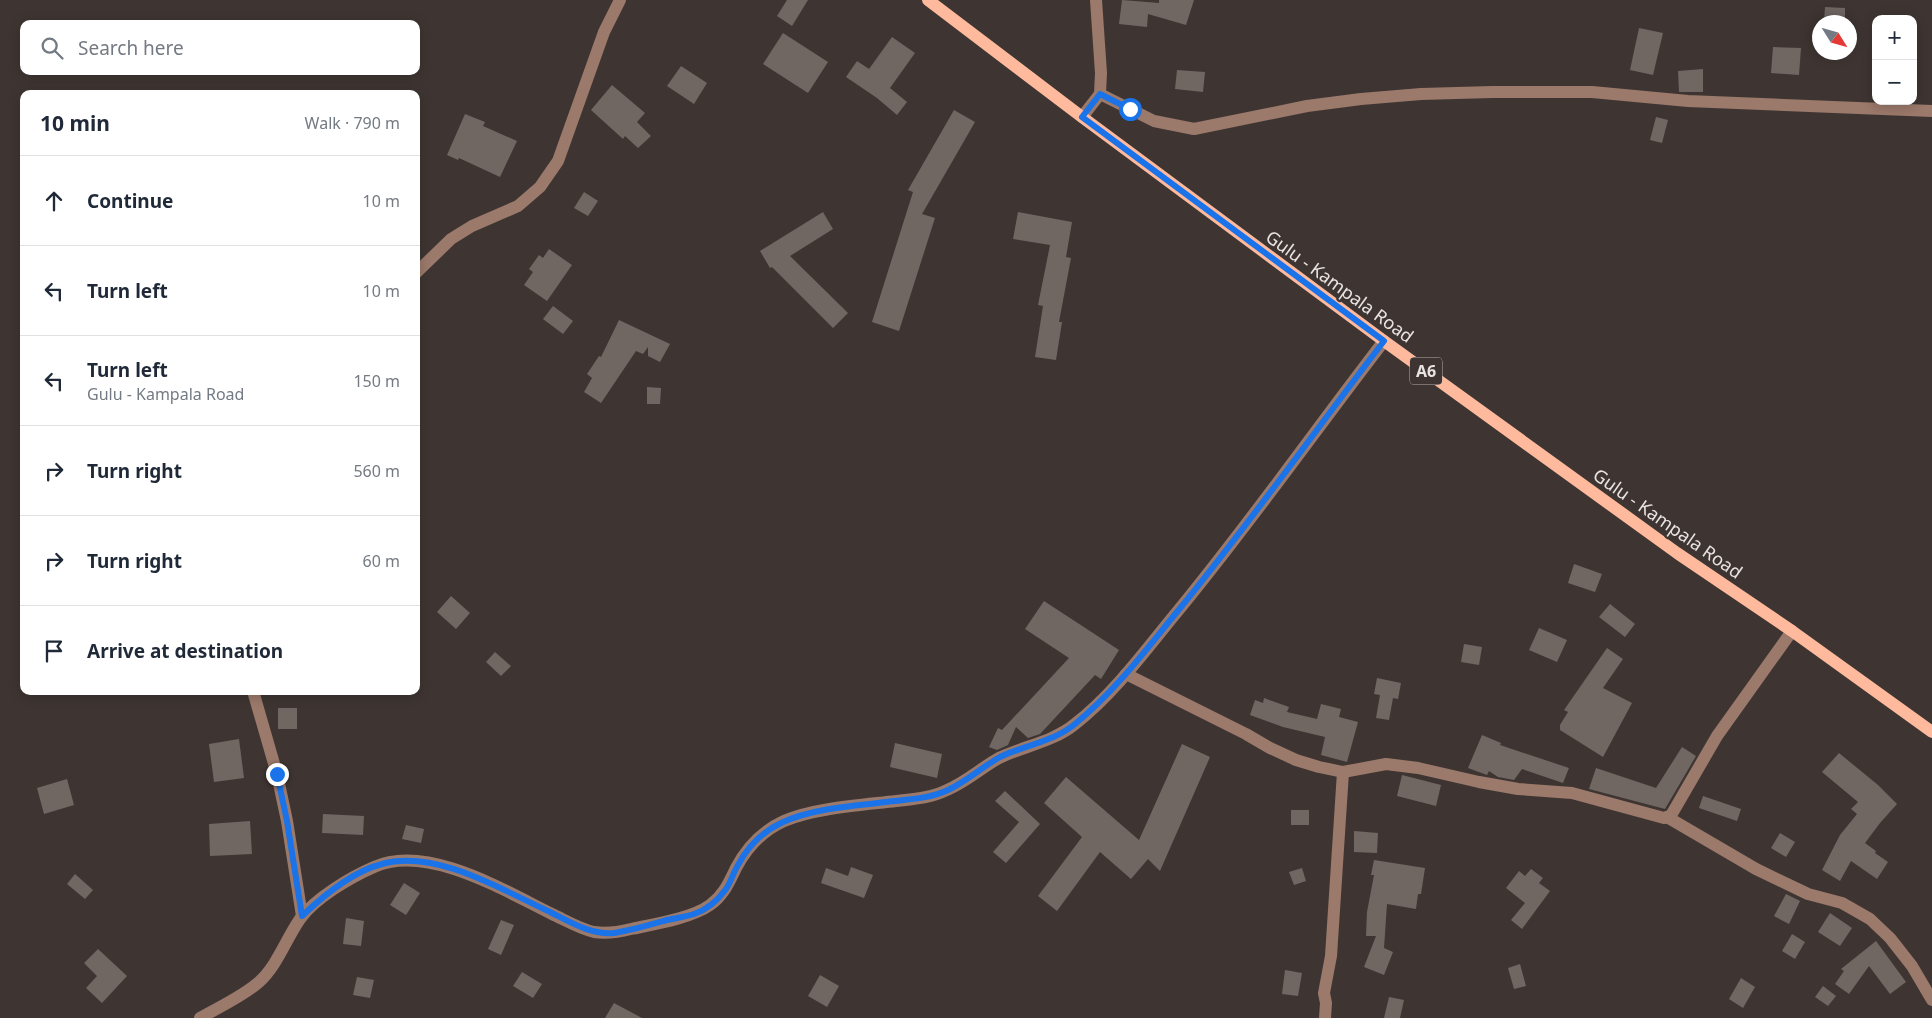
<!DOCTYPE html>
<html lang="en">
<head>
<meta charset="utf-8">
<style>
  :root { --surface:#fff; --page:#f2f2f3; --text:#1f2937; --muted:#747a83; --line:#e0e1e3 }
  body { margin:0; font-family:"Noto Sans",sans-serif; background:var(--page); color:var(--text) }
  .controls { position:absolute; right:15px; top:15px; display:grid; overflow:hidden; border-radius:10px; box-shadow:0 2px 12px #0003 }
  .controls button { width:45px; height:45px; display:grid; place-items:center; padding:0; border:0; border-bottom:1px solid var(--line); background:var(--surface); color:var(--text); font:25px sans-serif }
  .compass { position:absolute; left:1812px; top:15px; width:45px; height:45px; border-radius:50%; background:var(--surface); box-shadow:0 2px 12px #0003; rotate:127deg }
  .stop { position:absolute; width:15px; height:15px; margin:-11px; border:4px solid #1a73e8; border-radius:50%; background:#fff }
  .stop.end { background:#1a73e8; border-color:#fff; box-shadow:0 1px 5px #0008 }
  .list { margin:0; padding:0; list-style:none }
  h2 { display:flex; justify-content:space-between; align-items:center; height:65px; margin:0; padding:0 20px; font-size:21px }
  h2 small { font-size:16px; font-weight:400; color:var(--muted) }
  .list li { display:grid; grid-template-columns:32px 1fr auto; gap:15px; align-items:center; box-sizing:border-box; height:90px; padding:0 20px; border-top:1px solid var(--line) }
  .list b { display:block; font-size:19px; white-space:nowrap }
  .list p { margin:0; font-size:16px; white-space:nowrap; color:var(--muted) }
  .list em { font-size:16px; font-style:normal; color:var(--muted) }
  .icon { flex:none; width:28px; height:28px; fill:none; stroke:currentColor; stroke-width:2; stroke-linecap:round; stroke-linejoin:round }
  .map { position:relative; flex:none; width:1932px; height:1018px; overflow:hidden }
  .search { position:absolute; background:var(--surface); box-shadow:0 2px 12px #0003; left:20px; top:20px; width:400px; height:55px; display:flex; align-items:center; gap:12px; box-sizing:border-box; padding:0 18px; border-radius:10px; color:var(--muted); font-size:19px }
  .panel { position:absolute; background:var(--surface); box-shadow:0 2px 12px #0003; left:20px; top:90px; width:400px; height:605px; border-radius:10px }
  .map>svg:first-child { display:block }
  .building { fill:#706763 }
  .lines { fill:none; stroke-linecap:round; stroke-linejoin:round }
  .minor { stroke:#9b796b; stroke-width:12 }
  .major { stroke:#ffba9d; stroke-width:12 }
  .route { stroke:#1a73e8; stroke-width:6 }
  .labels { text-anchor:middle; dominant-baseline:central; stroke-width:4.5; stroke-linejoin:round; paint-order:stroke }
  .shield { fill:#3e3532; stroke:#b6afac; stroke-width:1 }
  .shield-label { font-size:16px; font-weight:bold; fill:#e9e3e1 }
  .street-label { font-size:18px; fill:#e9e3e1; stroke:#3e3532 }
</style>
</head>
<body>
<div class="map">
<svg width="1932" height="1018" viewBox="0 0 1932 1018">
  <rect width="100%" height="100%" fill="#3e3532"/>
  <g class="building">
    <polygon points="787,0 808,0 792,26 777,16"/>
    <polygon points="1122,0 1159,3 1159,0 1194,0 1186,25 1148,14 1147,27 1119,24"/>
    <polygon points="1825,7 1845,8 1845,22 1824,22"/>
    <polygon points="1639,28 1663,33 1653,75 1630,70"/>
    <polygon points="783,33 828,62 808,93 763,64"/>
    <polygon points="892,37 915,53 890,88 907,102 897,115 877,98 846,77 857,61 869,69"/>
    <polygon points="1773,47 1801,48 1799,75 1771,73"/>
    <polygon points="681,66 707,83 694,104 667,86"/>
    <polygon points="1703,69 1703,92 1679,92 1678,71"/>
    <polygon points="1177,70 1205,72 1203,92 1175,89"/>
    <polygon points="612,85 645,113 637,122 651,136 638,148 625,136 623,139 591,110"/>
    <polygon points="954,110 975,122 922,214 935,218 899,331 872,322 913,192 908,190"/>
    <polygon points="465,114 485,122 483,126 517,141 500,177 459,158 458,160 447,155"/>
    <polygon points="1656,117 1668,120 1662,143 1650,140"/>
    <polygon points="584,192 598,201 588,216 574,208"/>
    <polygon points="823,212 833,229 790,256 848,313 833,328 772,267 770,268 760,251"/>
    <polygon points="1018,212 1072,222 1066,257 1071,258 1059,322 1062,322 1056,360 1035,357 1043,306 1038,305 1050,245 1013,239"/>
    <polygon points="549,249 572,265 547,301 524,285 533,272 529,269 539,255 543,258"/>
    <polygon points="553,306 573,321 563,334 543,319"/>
    <polygon points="619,320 670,344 660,362 648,356 648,347 643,354 636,351 601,403 584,392 592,378 587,374 599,356 601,357"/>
    <polygon points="647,387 661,388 660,404 647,404"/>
    <polygon points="1574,564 1602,574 1595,592 1568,583"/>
    <polygon points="451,596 470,613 456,629 437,612"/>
    <polygon points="1044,601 1119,650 1101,679 1095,675 1040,734 1028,738 1016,727 1008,745 997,750 989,747 998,728 1002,730 1069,658 1025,629"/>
    <polygon points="1610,604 1635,624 1625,637 1599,617"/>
    <polygon points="1539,628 1567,640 1557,662 1529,650"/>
    <polygon points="1464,644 1482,647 1479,665 1461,662"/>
    <polygon points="1607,648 1623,659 1603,688 1632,703 1603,757 1560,730 1560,725 1568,712 1564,710"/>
    <polygon points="495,652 511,666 501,676 486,662"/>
    <polygon points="1377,678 1401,683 1398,699 1393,698 1389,720 1376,718 1380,695 1374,694"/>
    <polygon points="1264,698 1289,707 1287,712 1317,719 1321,704 1341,709 1339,717 1358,722 1347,762 1321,755 1325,737 1283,727 1250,715 1255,700 1263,703"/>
    <rect x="278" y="708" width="19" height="21"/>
    <polygon points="1482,735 1501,743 1500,745 1569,768 1563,783 1522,769 1514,780 1498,777 1489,771 1487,775 1468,768"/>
    <polygon points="239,739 244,778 214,782 209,744"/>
    <polygon points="895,743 942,754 937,778 890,767"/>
    <polygon points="1182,744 1210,757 1160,871 1148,859 1131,879 1100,852 1057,911 1038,896 1082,837 1044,803 1066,777 1139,840"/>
    <polygon points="1682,747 1696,756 1665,809 1589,789 1596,768 1656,788"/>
    <polygon points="1839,753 1878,785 1897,804 1880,823 1865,843 1876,851 1875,853 1888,862 1877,879 1851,861 1840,881 1822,870 1840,835 1857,814 1851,809 1858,802 1822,772"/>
    <polygon points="1402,775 1441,785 1436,806 1397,796"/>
    <polygon points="67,779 74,805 44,814 37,788"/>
    <polygon points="1005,791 1040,824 1006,863 993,852 1019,822 995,801"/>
    <polygon points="1703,796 1741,809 1737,821 1699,808"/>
    <rect x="1291" y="810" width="18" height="15"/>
    <polygon points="323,814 364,816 363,835 322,833"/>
    <polygon points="250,821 252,854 210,856 209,824"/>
    <polygon points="406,825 424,829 421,843 402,839"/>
    <polygon points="1354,831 1378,833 1377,853 1354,852"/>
    <polygon points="1780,833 1795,842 1786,857 1771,848"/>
    <polygon points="1374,860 1425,868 1421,894 1418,894 1416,909 1387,904 1384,948 1393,952 1384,975 1364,967 1376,936 1366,936 1367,912 1374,875 1371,875"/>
    <polygon points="851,867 873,875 864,898 821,883 826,868 848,876"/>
    <polygon points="1302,868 1306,881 1294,885 1289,872"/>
    <polygon points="1531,869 1543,878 1539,883 1550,891 1522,929 1511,920 1525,903 1506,888 1519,871 1525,876"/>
    <polygon points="75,874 93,890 85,899 67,884"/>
    <polygon points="404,883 420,893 406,915 390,905"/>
    <polygon points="1786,894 1800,901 1789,924 1774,916"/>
    <polygon points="1830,913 1852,928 1840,946 1818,932"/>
    <polygon points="346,918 364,921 361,946 343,944"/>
    <polygon points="501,920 514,925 501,955 488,949"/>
    <polygon points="1792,934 1805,942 1795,959 1782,951"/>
    <polygon points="1876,941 1906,982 1890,994 1869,966 1849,994 1835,984 1844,971 1841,969"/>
    <polygon points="98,949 127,976 102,1003 86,988 97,976 84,963"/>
    <polygon points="1520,964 1526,986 1514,989 1508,968"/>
    <polygon points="1285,970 1302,973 1298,996 1282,994"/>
    <polygon points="522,972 542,984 533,998 513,986"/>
    <polygon points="820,975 839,986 827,1007 808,996"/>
    <polygon points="357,977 374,980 370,998 353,995"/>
    <polygon points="1741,978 1755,987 1743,1008 1729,999"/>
    <polygon points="1823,986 1836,996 1828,1006 1815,997"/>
    <polygon points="1389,997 1404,1000 1400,1018 1384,1018"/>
    <polygon points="614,1003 642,1018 605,1018"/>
  </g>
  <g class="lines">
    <g class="minor">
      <polyline points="1100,94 1154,121 1194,129 1307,106 1361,99 1421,94 1492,92 1592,92 1688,101 1932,111"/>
      <polyline points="1082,117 1100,94 1101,73 1096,0"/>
      <polyline points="416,273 451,239 472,226 518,206 540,187 558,161 604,32 620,0"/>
      <polyline points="1126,674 1246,734 1270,748 1296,760 1319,767 1343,772 1386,764 1418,768 1479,782 1518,789 1572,793 1664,818 1670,816 1673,812 1717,736 1792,631"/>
      <polyline points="253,691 277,774 287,821 302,916"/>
      <polyline points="1667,817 1756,869 1808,894 1842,903 1870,919 1890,938 1912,966 1932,1000"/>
      <path d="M 200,1018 C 219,1007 242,997 259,982 C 277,966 286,939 300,919 C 315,898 351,877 374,867 C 427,843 505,891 552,914 C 565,920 580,929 594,932 C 607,934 619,932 631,929 C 655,924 692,918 710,905 C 724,895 729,882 736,868 C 747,847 762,831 784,821 C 814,808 862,805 896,801 C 913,799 931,798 947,790 C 966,782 981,768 999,758 C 1024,746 1053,742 1075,724 C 1112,695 1142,655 1172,618 C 1246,529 1313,433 1384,341"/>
      <polyline points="1325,1018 1326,1003 1324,993 1331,956 1343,772"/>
    </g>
    <polyline class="major" points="928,0 1082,117 1384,341 1677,553 1792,631 1932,732"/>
  </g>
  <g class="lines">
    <path class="route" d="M 277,774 L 287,821 L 302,916 C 323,896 354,871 382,864 C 436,849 502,890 550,912 C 570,922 591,935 614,933 C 632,930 649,925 667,920 C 676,918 685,917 694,914 C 706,910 718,900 726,889 C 731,882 733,873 738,865 C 748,846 762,832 781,823 C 811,808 861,805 895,801 C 913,799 931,798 948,790 C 967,781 982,767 1000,757 C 1025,745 1053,742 1075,724 C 1112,694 1142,655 1172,618 C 1246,529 1313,433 1384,341 L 1082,117 L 1100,94 L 1130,109"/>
  </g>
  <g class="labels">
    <rect class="shield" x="1410" y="357.5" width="32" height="27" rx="4"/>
    <g class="shield-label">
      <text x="1426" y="371">A6</text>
    </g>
    <g class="street-label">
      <text transform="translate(1340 286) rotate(36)">Gulu - Kampala Road</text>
      <text transform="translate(1668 523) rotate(35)">Gulu - Kampala Road</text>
    </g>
  </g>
</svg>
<div class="controls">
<button>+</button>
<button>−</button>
</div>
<svg class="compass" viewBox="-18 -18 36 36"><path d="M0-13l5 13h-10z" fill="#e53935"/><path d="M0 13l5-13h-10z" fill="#747a83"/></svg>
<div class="stop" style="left:1130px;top:109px"></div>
<div class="stop end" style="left:277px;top:774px"></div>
<div class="search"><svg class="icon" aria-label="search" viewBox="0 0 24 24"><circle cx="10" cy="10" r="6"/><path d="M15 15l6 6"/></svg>Search here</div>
<section class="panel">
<h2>10 min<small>Walk · 790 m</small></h2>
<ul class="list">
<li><svg class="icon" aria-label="ahead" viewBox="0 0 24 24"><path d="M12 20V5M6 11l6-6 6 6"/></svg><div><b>Continue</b></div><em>10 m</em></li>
<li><svg class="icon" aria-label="left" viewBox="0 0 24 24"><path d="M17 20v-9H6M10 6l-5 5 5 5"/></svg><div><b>Turn left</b></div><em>10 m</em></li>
<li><svg class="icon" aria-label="left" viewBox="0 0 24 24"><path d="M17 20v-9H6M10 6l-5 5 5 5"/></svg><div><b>Turn left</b><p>Gulu - Kampala Road</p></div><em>150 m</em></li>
<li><svg class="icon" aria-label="right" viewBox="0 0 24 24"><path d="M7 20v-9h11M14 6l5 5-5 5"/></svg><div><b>Turn right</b></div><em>560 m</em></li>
<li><svg class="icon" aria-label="right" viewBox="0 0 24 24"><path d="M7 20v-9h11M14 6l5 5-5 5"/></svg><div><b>Turn right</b></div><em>60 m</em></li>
<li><svg class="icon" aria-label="arrive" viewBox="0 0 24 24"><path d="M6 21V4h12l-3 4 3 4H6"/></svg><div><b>Arrive at destination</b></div></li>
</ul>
</section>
</div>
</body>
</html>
